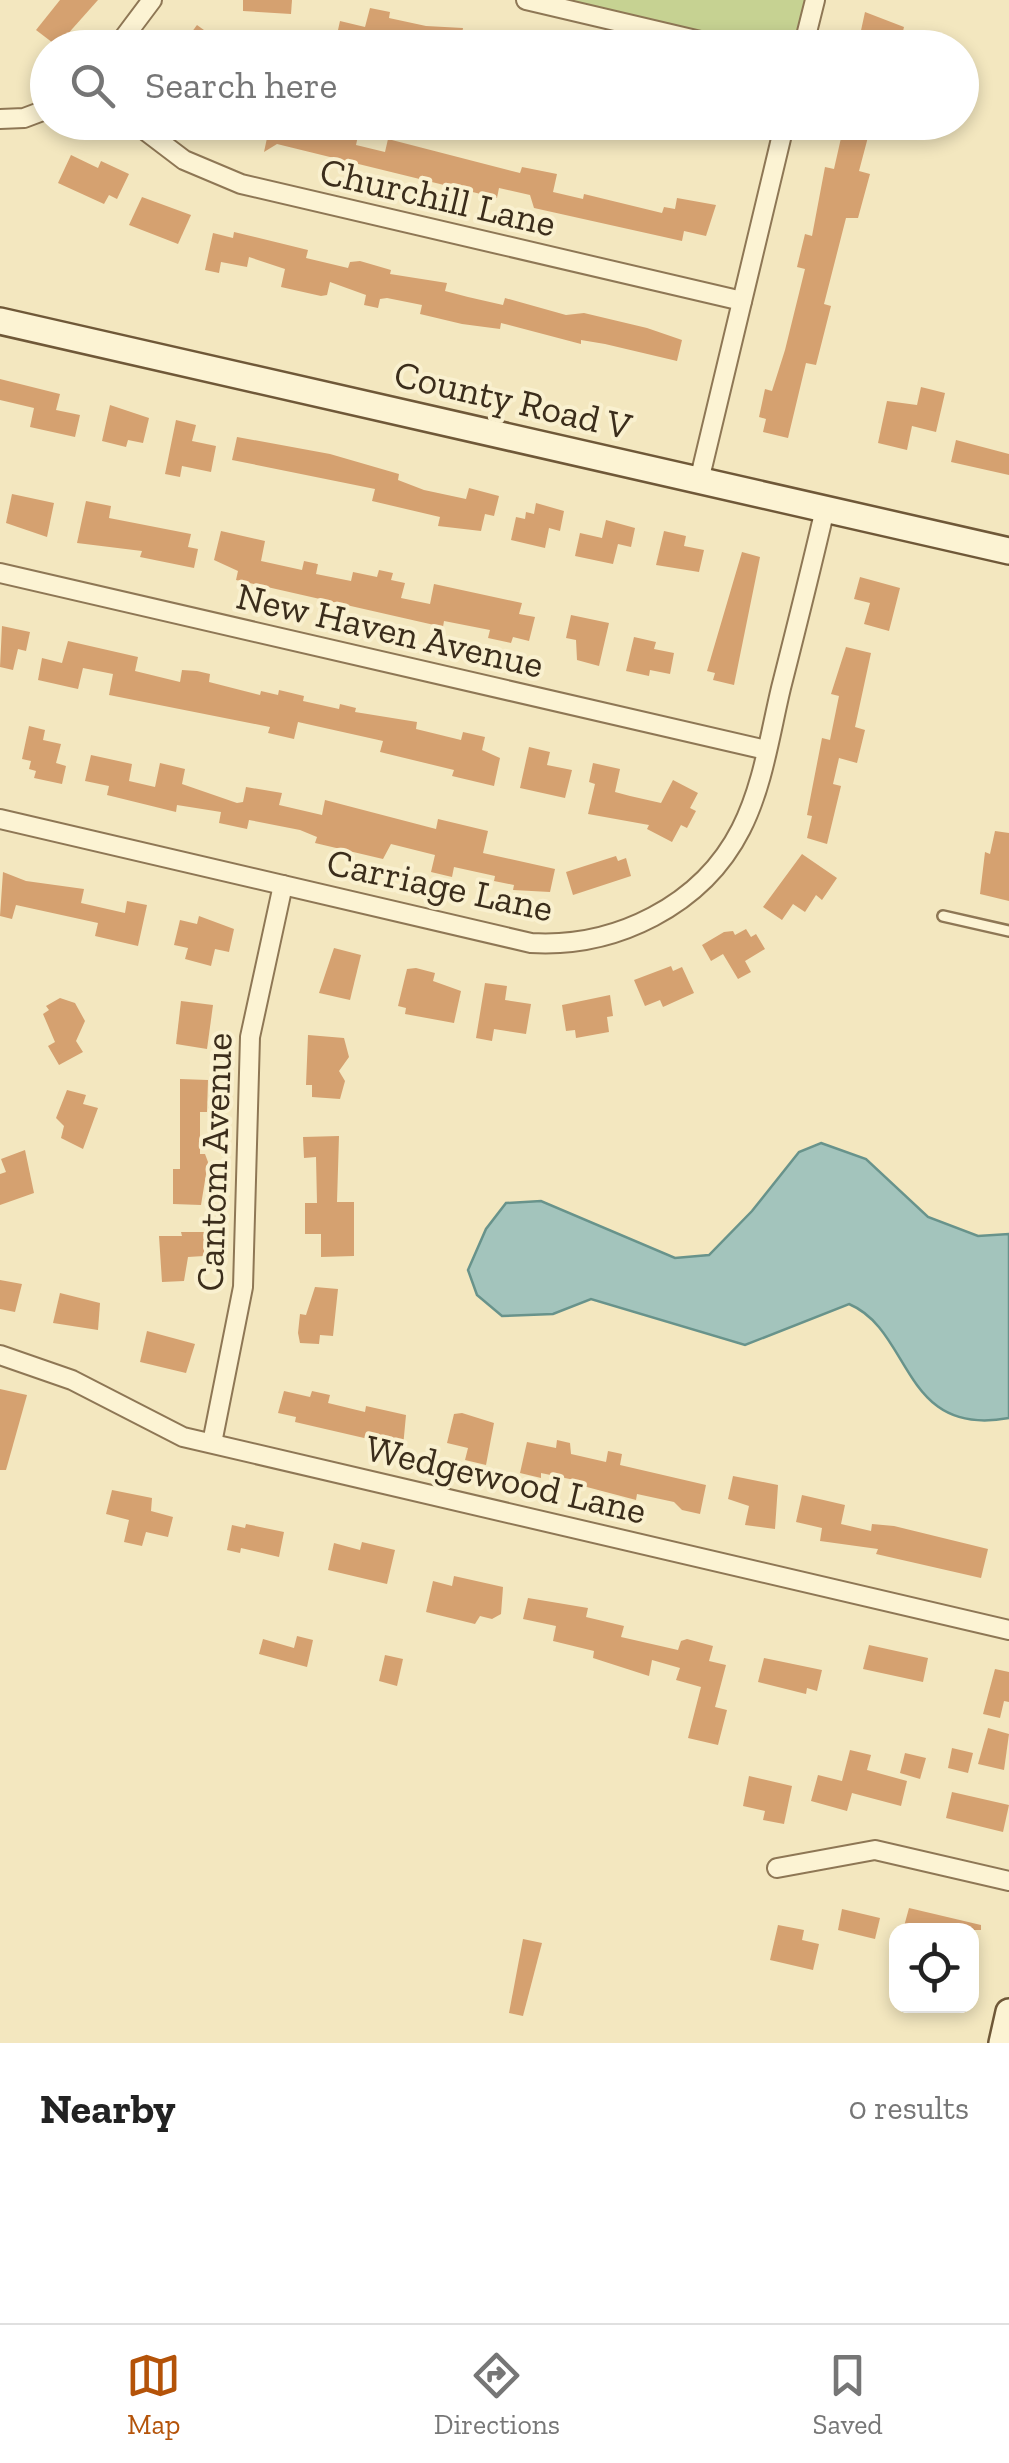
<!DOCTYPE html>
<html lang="en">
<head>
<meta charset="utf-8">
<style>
  :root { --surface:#fff; --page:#f6f6f6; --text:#222; --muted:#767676; --line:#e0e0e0; --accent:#b45309 }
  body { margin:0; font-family:"Zilla Slab",serif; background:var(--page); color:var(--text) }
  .controls { position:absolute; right:30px; bottom:30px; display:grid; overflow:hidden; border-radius:20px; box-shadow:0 5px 15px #0003 }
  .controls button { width:90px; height:90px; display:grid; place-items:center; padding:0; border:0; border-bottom:2px solid var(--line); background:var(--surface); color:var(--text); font:50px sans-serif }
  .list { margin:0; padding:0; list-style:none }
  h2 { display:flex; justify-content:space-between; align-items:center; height:130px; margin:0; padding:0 40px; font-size:42px }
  h2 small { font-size:32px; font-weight:400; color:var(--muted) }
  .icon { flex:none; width:55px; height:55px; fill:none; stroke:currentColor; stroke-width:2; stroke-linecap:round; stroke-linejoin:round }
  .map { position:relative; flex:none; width:1009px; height:2043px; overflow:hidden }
  .search { position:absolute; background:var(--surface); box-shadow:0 5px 15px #0003; left:30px; right:30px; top:30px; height:110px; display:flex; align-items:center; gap:25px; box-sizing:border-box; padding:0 35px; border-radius:55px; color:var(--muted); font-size:38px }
  .sheet { height:280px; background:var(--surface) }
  nav { display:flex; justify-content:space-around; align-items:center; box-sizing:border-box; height:140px; border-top:2px solid var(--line); background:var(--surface); font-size:28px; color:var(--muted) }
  nav a { display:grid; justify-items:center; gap:5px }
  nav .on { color:var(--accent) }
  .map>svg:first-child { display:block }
  .green { fill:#c6d292 }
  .water { fill:#a3c4bc; stroke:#68938b; stroke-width:2.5 }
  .building { fill:#d5a170 }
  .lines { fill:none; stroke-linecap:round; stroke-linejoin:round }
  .lane-casing { stroke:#8e7755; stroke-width:14 }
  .street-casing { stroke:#8e7755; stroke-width:22 }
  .secondary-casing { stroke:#6f5838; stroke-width:30 }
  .lane { stroke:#fcf3d3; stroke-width:9 }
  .street { stroke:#fcf3d3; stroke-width:18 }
  .secondary { stroke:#fcf3d3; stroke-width:25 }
  .labels { text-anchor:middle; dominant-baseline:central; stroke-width:8; stroke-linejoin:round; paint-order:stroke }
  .street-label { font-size:38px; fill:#3b2d1b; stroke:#f9f0cf }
</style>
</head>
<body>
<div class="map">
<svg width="1009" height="2043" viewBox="0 0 1009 2043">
  <rect width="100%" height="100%" fill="#f3e7bf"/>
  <polygon class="green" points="526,0 815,0 803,48 730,47"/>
  <path class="water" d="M 821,1143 L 866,1159 L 928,1217 L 978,1236 L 1009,1234 L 1009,1418 C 901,1438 913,1331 849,1304 L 745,1345 L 591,1299 L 553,1314 L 502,1316 L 477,1295 L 468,1270 L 486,1229 L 506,1203 L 541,1201 L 675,1258 L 709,1255 L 752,1211 L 799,1152 Z"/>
  <g class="building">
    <polygon points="60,0 98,0 57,46 36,30"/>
    <polygon points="243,0 292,0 291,14 243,11"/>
    <polygon points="370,8 390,12 389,18 426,26 463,28 462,34 497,42 497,48 334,48 340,21 365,27"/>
    <polygon points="865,12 904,27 899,48 870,48 873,38 860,35"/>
    <polygon points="197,25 215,38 207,48 180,48"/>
    <polygon points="226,122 281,122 328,133 331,122 361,122 356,145 385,152 388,139 520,173 522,167 557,174 553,192 583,199 584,194 662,213 664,207 675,209 677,198 716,205 706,236 684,231 682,241 534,208 530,195 499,188 497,198 277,144 264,152 267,138 225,127"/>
    <polygon points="681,122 697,122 693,139 678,135"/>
    <polygon points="835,122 882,122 878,139 868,137 859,171 870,174 858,218 846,218 824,304 831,306 816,365 806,363 788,438 763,432 766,419 759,417 765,389 772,391 785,350 805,269 797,267 805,234 812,236 825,167 834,169 841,138"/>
    <polygon points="71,155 98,168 101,161 129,174 117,199 109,195 104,204 58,183"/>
    <polygon points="142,197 191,215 178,244 129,225"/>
    <polygon points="234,232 308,250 306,258 348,268 350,262 360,261 391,270 390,274 447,283 445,291 468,297 503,305 505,298 566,315 584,313 647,328 682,340 677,361 605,344 581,340 581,344 501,323 500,329 462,324 420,314 422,305 387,298 380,299 378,308 364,305 366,295 330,282 327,295 321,296 281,287 285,269 249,257 247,267 221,262 219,273 205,270 213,233 233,238"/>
    <polygon points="0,379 60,394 56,410 80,415 75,437 30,427 34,408 0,400"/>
    <polygon points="921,387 945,393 936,432 912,426 907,450 878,443 887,401 917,405"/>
    <polygon points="110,405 149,418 143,443 128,440 126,447 102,441"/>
    <polygon points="176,420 196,425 192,441 216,446 211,472 182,466 180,477 165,474"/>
    <polygon points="237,437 330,454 399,474 398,480 424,490 466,499 469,488 499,496 494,516 485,514 481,531 438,526 440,517 372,501 375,489 232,460"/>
    <polygon points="956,440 1009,454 1009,475 951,462"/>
    <polygon points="12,494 54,503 47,537 6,523"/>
    <polygon points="86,501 111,506 109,518 191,534 188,547 198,549 194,568 140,557 142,551 77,543"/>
    <polygon points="536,503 564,511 560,531 549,528 545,548 511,540 516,517 525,519 526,512 534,514"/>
    <polygon points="606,520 635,528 631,547 618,544 613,564 575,556 580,533 602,538"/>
    <polygon points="221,531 265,541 261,561 302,570 304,561 318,564 316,574 351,581 353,572 377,577 379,570 393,573 391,580 405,583 401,598 430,604 434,584 522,603 519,614 535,617 529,641 513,637 511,643 488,638 490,630 444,621 443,627 236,580 238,571 214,560"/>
    <polygon points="664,531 686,536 684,546 704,550 699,572 656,565"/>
    <polygon points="742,552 760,557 734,685 713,680 715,673 707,671"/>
    <polygon points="860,577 900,588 889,631 864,624 870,603 854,599"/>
    <polygon points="571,615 609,623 599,666 577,660 576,640 566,638"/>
    <polygon points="2,626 30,632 26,651 18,649 13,670 0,667"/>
    <polygon points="634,637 656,642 654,649 674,653 670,674 650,670 649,676 626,671"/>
    <polygon points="68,641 138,657 135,671 180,682 182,670 197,671 210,674 209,682 260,695 261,691 278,695 279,690 304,696 303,701 339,709 340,704 356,708 355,712 417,722 416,729 461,740 463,732 485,737 482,750 500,758 494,786 452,776 454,770 380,752 383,741 298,722 294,739 268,733 270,727 109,695 113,674 83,668 78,689 38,680 42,658 62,663"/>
    <polygon points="846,647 871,653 855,727 865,730 857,763 839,758 833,784 841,786 827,844 807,838 812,816 807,815 822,738 830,740 839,696 831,694"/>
    <polygon points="29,726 45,730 43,740 61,744 56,763 66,766 62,784 34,778 36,771 29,769 31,761 22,759"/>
    <polygon points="529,747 550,752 547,765 572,770 565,798 520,788"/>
    <polygon points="91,755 132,764 129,781 155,787 160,763 185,769 182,784 237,803 243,802 246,787 282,793 279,805 322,815 325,800 436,829 438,819 488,831 483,853 555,869 550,892 513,890 514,885 494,881 495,876 454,867 452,877 431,872 435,855 391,844 383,859 315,843 317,837 300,830 249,820 247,829 219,823 221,812 177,805 176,812 107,795 109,786 85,781"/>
    <polygon points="593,763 620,769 615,792 630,796 661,803 673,780 698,793 690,808 696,811 687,828 681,825 672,842 647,829 649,825 588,814 595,784 589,782"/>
    <polygon points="995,831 1009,833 1009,901 980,894 985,852 990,854"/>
    <polygon points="802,854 837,878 822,900 816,895 805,912 793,904 782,920 763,907"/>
    <polygon points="616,856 618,861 626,858 631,876 573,895 566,872"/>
    <polygon points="3,872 26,881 84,889 81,903 125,913 127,901 147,905 138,946 95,936 98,923 16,905 12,919 0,916"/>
    <polygon points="199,916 234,929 229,952 215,949 211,966 185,959 188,948 174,945 180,920 197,924"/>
    <polygon points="746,929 751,937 756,934 765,949 745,961 751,972 738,979 723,954 711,961 702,945 724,932 733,931 735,935"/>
    <polygon points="334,948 361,955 350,1000 319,993"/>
    <polygon points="671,966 673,971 682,967 694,993 663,1007 660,1000 645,1006 634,980"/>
    <polygon points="416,968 435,973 433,981 461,991 454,1023 405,1014 406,1008 398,1006 407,969"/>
    <polygon points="485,983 507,986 505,1000 531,1004 526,1034 494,1029 492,1041 476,1038"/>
    <polygon points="610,995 613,1016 607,1017 609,1032 576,1038 575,1030 566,1031 562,1005"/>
    <polygon points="60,998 75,1003 85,1021 76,1041 83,1052 59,1065 48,1046 55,1042 43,1014 49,1010 46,1006"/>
    <polygon points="181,1001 213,1005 207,1049 176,1044"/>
    <polygon points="308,1035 344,1038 349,1057 339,1071 345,1081 340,1099 312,1097 312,1085 306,1085"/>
    <polygon points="180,1079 208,1080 207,1112 200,1112 200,1154 205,1154 208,1162 201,1205 173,1204 173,1169 180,1169"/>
    <polygon points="67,1090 86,1095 83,1104 98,1108 83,1149 61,1138 64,1126 56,1118"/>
    <polygon points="339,1136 337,1202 354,1202 354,1256 321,1257 321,1234 305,1234 305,1203 317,1203 316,1157 304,1158 303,1137"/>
    <polygon points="25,1150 34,1193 0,1205 0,1174 6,1172 1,1159"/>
    <polygon points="181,1232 204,1232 204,1256 188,1257 184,1281 162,1282 159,1236 182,1236"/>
    <polygon points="0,1280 22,1284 15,1312 0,1309"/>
    <polygon points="315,1287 338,1289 333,1336 320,1335 319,1344 300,1343 298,1333 300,1314 306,1315"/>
    <polygon points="60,1293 100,1303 98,1330 53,1323"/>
    <polygon points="147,1331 195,1344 186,1373 140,1362"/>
    <polygon points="0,1389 27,1395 6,1470 0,1470"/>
    <polygon points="284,1391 310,1397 312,1391 330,1395 328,1403 365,1412 366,1406 406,1415 403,1447 295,1422 296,1417 278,1413"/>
    <polygon points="462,1413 494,1423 486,1465 465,1460 468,1448 447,1443 454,1414"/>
    <polygon points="557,1440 570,1443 571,1454 606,1462 608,1451 622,1454 620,1465 706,1485 700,1514 682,1510 674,1502 637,1494 636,1500 583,1486 584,1482 541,1473 541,1478 520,1473 527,1442 556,1448"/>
    <polygon points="733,1476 778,1485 775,1529 745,1525 749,1506 728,1499"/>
    <polygon points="112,1490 152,1498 151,1511 173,1517 168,1537 146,1532 142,1546 124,1542 129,1520 106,1514"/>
    <polygon points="802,1495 845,1505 841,1524 871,1531 872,1524 894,1526 988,1549 981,1578 876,1554 878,1549 820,1541 822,1528 796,1522"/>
    <polygon points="246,1524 284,1532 279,1557 241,1548 240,1553 227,1550 232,1525 245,1528"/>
    <polygon points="362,1542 395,1550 387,1584 328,1570 334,1543 360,1550"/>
    <polygon points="454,1576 503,1587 501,1614 492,1619 480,1616 475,1624 426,1612 433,1581 452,1586"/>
    <polygon points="528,1598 588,1608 586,1617 624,1626 621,1637 678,1650 681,1641 687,1639 713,1646 709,1661 726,1665 715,1707 727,1710 718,1745 688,1738 701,1687 676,1680 680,1668 652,1660 649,1676 593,1658 594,1651 553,1641 556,1626 523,1619"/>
    <polygon points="297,1636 313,1640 307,1667 259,1654 263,1639 294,1648"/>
    <polygon points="869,1645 928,1658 923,1682 863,1669"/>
    <polygon points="385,1655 403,1659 397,1686 379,1681"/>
    <polygon points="764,1658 822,1670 817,1691 807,1688 806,1694 758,1682"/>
    <polygon points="995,1669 1009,1672 1009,1702 1004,1701 1000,1718 983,1714"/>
    <polygon points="988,1728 1009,1734 1004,1770 978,1764"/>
    <polygon points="952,1748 973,1753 968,1773 948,1768"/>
    <polygon points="850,1750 871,1755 867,1770 907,1781 901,1806 852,1793 847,1811 811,1801 818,1775 842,1781"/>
    <polygon points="905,1753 926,1758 920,1779 900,1773"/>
    <polygon points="749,1776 792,1786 784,1824 763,1820 765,1811 743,1806"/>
    <polygon points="952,1792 1009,1805 1003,1832 946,1818"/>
    <polygon points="909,1908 981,1925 981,1930 903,1930"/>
    <polygon points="842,1909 880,1918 875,1939 838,1930"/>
    <polygon points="778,1925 804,1930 802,1940 819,1944 813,1970 770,1960"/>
    <polygon points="523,1939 542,1943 523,2016 509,2013"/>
  </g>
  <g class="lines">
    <g class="lane-casing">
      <polyline id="lane" points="943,916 1009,931"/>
    </g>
    <g class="street-casing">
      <g id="street">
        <polyline points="526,0 730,48"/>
        <polyline points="116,48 152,0"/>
        <polyline points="803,48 815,0"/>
        <polyline points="0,119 24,118 48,109"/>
        <polyline points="134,122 184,160 241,184 742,301"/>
        <polyline points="699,481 785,122"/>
        <polyline points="0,573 766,750"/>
        <path d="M 0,819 L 531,943 C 615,948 702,906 741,829 C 763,786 770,734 781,688 C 796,629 811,569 825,509"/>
        <polyline points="0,1355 72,1380 183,1437 1009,1630"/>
        <polyline points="212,1443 243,1287 250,1037 283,885"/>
        <polyline points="777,1868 875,1850 1009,1881"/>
      </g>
    </g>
    <g class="secondary-casing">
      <g id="secondary">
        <polyline points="0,321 1009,551"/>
        <polyline points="1002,2043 1009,2012"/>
      </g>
    </g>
    <use href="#lane" class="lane"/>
    <use href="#street" class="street"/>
    <use href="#secondary" class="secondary"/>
  </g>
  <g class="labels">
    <g class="street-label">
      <text transform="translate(438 197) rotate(13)">Churchill Lane</text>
      <text transform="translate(513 400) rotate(13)">County Road V</text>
      <text transform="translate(390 630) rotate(13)">New Haven Avenue</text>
      <text transform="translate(440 885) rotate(12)">Carriage Lane</text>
      <text transform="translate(214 1162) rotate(-88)">Cantom Avenue</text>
      <text transform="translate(506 1479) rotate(13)">Wedgewood Lane</text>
    </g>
  </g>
</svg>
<div class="controls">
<button><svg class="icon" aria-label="locate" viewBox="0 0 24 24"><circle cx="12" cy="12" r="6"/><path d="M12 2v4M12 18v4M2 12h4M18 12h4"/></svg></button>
</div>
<div class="search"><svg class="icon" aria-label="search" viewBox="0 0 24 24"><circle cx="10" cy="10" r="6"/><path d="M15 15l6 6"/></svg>Search here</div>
</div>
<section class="sheet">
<h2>Nearby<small>0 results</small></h2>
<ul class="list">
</ul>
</section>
<nav>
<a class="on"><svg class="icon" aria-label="map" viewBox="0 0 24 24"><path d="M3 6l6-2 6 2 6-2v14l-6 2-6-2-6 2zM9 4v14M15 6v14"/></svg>Map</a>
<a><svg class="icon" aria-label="directions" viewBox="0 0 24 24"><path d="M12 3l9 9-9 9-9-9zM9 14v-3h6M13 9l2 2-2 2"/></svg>Directions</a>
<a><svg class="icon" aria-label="saved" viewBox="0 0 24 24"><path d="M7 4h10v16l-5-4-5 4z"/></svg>Saved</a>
</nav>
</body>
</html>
